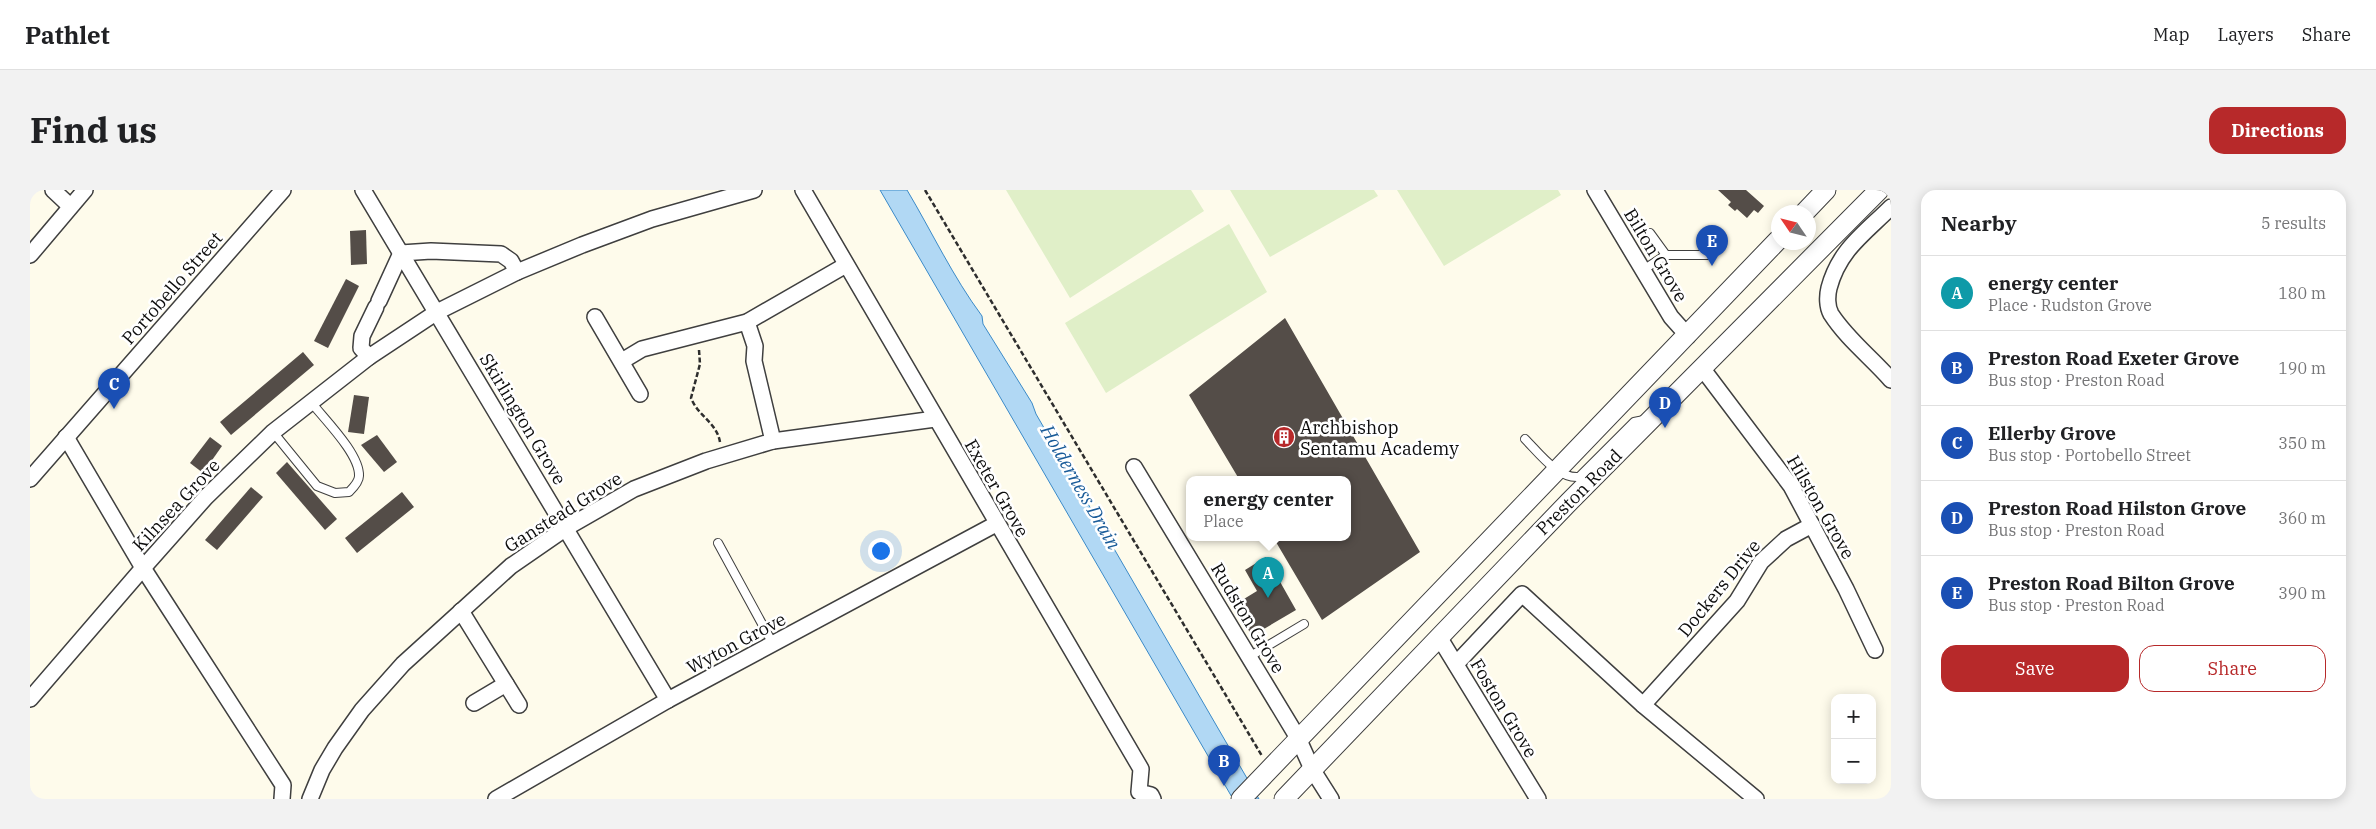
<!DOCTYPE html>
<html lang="en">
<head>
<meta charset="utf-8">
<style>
  :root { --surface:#fff; --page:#f2f2f2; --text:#202124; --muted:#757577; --line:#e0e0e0; --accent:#b7292a }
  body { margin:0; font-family:"IBM Plex Serif",serif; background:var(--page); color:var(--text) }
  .controls { position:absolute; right:15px; bottom:15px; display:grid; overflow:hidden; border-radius:10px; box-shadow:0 2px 12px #0003 }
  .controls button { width:45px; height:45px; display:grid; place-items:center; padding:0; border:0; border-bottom:1px solid var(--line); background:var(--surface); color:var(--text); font:25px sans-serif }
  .compass { position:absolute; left:1741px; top:15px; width:45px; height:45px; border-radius:50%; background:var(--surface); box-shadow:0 2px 12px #0003; rotate:305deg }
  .you { position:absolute; left:850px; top:360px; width:18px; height:18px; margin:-12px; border:4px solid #fff; border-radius:50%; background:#1a73e8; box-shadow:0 0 0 8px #1a73e833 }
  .badge { display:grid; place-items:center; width:32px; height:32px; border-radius:50%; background:var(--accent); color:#fff; font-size:16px; font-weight:700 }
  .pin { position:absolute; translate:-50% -41px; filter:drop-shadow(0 1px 2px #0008) }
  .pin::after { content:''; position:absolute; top:26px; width:18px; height:15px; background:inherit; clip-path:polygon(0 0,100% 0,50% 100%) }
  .popup { position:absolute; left:1156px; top:286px; width:165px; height:65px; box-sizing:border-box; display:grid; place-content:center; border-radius:10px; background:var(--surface); filter:drop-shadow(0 1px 4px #0005); font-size:16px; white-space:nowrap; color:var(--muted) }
  .popup b { font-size:19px; color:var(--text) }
  .popup::after { content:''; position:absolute; left:50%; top:100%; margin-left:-10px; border:10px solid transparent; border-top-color:var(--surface) }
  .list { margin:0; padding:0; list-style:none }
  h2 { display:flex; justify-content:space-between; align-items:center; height:65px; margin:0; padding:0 20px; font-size:21px }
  h2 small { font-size:16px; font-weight:400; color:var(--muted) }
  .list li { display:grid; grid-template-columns:32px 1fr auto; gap:15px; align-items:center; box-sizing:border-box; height:75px; padding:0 20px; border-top:1px solid var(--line) }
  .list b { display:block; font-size:19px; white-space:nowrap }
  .list p { margin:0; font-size:16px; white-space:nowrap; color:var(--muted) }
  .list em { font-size:16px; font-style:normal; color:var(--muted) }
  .actions { display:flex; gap:10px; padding:15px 20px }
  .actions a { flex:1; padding:11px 0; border:1px solid var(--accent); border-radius:15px; text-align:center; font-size:18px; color:var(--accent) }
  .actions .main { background:var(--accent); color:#fff }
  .map { position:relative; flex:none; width:1861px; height:609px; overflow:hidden; border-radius:15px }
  header { display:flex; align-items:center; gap:30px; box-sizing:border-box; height:70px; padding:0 25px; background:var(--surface); border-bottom:1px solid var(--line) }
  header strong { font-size:24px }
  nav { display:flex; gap:28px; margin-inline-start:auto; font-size:18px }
  .intro { display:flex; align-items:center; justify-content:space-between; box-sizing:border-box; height:120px; padding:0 30px }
  h1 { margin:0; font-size:35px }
  .button { padding:12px 22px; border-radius:15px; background:var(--accent); color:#fff; font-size:18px; font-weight:700 }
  main { display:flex; gap:30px; padding:0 30px }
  aside { flex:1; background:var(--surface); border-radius:15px; box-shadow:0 2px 12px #0003 }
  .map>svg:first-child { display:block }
  .pitch { fill:#e0efc8 }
  .water { fill:#b1d8f4; stroke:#3b8ac8 }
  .building { fill:#544d48 }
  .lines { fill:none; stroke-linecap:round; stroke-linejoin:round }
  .service-casing { stroke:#3f3f3f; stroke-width:10 }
  .minor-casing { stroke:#3f3f3f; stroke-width:18 }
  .tertiary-casing { stroke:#3f3f3f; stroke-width:21 }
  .path { stroke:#2e2e2e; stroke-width:2.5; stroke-dasharray:5 2.5; stroke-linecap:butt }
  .service { stroke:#fff; stroke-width:8 }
  .minor { stroke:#fff; stroke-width:15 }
  .tertiary { stroke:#fff; stroke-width:19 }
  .labels { text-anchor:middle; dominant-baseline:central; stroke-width:5; stroke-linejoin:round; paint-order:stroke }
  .street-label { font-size:18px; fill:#0c0c0c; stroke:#fff }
  .poi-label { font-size:18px; fill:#0c0c0c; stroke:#fff; text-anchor:start }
  .water-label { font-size:19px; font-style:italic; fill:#1a5c99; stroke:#fff }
</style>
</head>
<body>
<header>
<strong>Pathlet</strong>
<nav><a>Map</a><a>Layers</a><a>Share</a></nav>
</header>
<div class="intro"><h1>Find us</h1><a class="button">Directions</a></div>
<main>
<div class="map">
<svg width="1861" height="609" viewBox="0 0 1861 609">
  <rect width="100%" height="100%" fill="#fefbeb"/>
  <g class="pitch">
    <polygon points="976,0 1161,0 1174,21 1040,108"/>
    <polygon points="1200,0 1344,0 1348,6 1240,67"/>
    <polygon points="1367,0 1528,0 1531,5 1414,76"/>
    <polygon points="1199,34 1237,102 1076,203 1035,133"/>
  </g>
  <path class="water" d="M 850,0 L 877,0 C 902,42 923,87 952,126 L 953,134 L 1002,213 L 1006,224 L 1229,609 L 1203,609 Z"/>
  <g class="building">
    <polygon points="1688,0 1716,0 1734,16 1728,23 1724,20 1717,28 1707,19 1705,21 1698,15 1701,12"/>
    <polygon points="336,40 337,74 321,75 320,41"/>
    <polygon points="316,89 329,96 298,158 284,151"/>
    <polygon points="1255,128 1390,362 1292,430 1243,347 1317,347 1317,289 1209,289 1159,205"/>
    <polygon points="273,162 284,175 201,245 190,232"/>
    <polygon points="324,205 339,207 334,244 318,242"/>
    <polygon points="347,245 367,272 354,282 331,255"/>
    <polygon points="180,247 192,256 173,283 160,273"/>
    <polygon points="257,272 307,329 295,340 246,283"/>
    <polygon points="221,297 233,307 187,360 175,350"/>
    <polygon points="372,302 384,317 327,363 315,348"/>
    <polygon points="1236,367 1266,420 1222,446 1204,415 1227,401 1215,380"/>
  </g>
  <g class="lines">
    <g class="service-casing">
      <g id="service">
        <polyline points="1620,43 1636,65"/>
        <polyline points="1613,80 1636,65 1682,65"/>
        <path d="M 243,242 L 287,296 L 305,303 L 319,302 C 323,298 329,292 329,286 C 330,264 294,229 281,212"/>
        <path d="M 1495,249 C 1509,263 1528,289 1549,287 L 1604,232 L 1614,230"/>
        <polyline points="688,353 743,454"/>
        <polyline points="1219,467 1274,434"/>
      </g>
    </g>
    <g class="minor-casing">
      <g id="minor">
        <polyline points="23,0 40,16"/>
        <polyline points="333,0 638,510"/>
        <polyline points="773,0 1111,579 1109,602 1121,605 1123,609"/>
        <polyline points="1565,0 1641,127 1658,146"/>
        <path d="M 1861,17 C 1834,44 1809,60 1799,98 C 1797,106 1797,117 1801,124 C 1817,149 1842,168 1861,190"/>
        <polyline points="0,65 55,0"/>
        <polyline points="349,111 371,63 401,61 471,64 481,71 487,82"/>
        <polyline points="565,127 610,204"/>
        <polyline points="717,132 725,156 724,171 743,251"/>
        <polyline points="339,167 331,158 332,146 346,117"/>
        <polyline points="592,171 612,159 717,132 816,75"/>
        <polyline points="1672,178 1761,296 1816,399 1845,460"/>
        <polyline points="36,247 113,378 253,595 252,609"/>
        <polyline points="1104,277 1268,548 1282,579 1301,609"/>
        <polyline points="0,289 253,0"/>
        <polyline points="431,421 489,515"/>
        <polyline points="1409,447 1508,609"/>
        <polyline points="1426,474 1492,404 1613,515 1726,609"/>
        <polyline points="0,509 113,378 176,307 243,242 339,167 407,122 487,82 552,55 622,29 724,0"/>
        <polyline points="444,513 476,494"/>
        <polyline points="1613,515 1707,411 1731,372 1756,349 1782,335"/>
        <polyline points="280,609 292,580 305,558 332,520 373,474 481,376 536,338 604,299 676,271 743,251 905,229"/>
        <polyline points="466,609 638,510 966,334"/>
      </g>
    </g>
    <g class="tertiary-casing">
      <g id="tertiary">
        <polyline points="1775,22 1796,0"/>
        <polyline points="1211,609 1748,50"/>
        <polyline points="1254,609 1539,312 1849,0"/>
      </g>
    </g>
    <g class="path">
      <polyline points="895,0 1232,566"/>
      <path d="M 669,160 L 670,174 L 661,208 C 668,226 687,233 690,252"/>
    </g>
    <use href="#service" class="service"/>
    <use href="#minor" class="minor"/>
    <use href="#tertiary" class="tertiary"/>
  </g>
  <defs>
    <g id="building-disc" transform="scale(1.125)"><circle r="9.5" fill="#b7292a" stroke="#fff"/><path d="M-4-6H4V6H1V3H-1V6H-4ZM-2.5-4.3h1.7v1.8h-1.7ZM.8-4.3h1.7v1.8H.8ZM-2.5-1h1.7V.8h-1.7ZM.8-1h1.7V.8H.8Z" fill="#fff"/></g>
  </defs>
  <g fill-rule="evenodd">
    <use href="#building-disc" x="1254" y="247"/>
  </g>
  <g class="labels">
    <g class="street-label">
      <text transform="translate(1626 65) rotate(59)">Bilton Grove</text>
      <text transform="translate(142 98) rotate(-49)">Portobello Street</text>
      <text transform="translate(493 229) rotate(59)">Skirlington Grove</text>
      <text transform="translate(967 298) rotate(60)">Exeter Grove</text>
      <text transform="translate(1549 302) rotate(-45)">Preston Road</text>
      <text transform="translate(146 315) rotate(-47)">Kilnsea Grove</text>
      <text transform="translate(1791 317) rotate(60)">Hilston Grove</text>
      <text transform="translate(533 322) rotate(-32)">Ganstead Grove</text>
      <text transform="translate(1689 398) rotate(-51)">Dockers Drive</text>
      <text transform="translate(1218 428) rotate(59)">Rudston Grove</text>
      <text transform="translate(706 453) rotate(-28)">Wyton Grove</text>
      <text transform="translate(1474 518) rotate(59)">Foston Grove</text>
    </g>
    <g class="poi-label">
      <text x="1270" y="237">Archbishop<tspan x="1270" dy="21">Sentamu Academy</tspan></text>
    </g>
    <g class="water-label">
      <text transform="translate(1051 297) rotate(60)">Holderness Drain</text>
    </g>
  </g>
</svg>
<div class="controls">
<button>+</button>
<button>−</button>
</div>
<svg class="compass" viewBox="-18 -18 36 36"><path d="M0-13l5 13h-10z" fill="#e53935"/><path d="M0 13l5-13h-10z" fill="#757577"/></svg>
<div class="you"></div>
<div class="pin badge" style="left:1238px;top:408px;background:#0f9aa8">A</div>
<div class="popup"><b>energy center</b>Place</div>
<div class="pin badge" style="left:1194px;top:596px;background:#1a4fb4">B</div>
<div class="pin badge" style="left:84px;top:219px;background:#1a4fb4">C</div>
<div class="pin badge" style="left:1635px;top:238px;background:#1a4fb4">D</div>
<div class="pin badge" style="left:1682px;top:76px;background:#1a4fb4">E</div>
</div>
<aside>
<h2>Nearby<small>5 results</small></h2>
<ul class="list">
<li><span class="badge" style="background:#0f9aa8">A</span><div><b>energy center</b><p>Place · Rudston Grove</p></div><em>180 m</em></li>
<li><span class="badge" style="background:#1a4fb4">B</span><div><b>Preston Road Exeter Grove</b><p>Bus stop · Preston Road</p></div><em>190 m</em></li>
<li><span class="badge" style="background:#1a4fb4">C</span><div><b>Ellerby Grove</b><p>Bus stop · Portobello Street</p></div><em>350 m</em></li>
<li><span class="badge" style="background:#1a4fb4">D</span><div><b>Preston Road Hilston Grove</b><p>Bus stop · Preston Road</p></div><em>360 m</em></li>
<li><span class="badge" style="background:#1a4fb4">E</span><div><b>Preston Road Bilton Grove</b><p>Bus stop · Preston Road</p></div><em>390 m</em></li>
</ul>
<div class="actions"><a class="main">Save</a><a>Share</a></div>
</aside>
</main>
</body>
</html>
